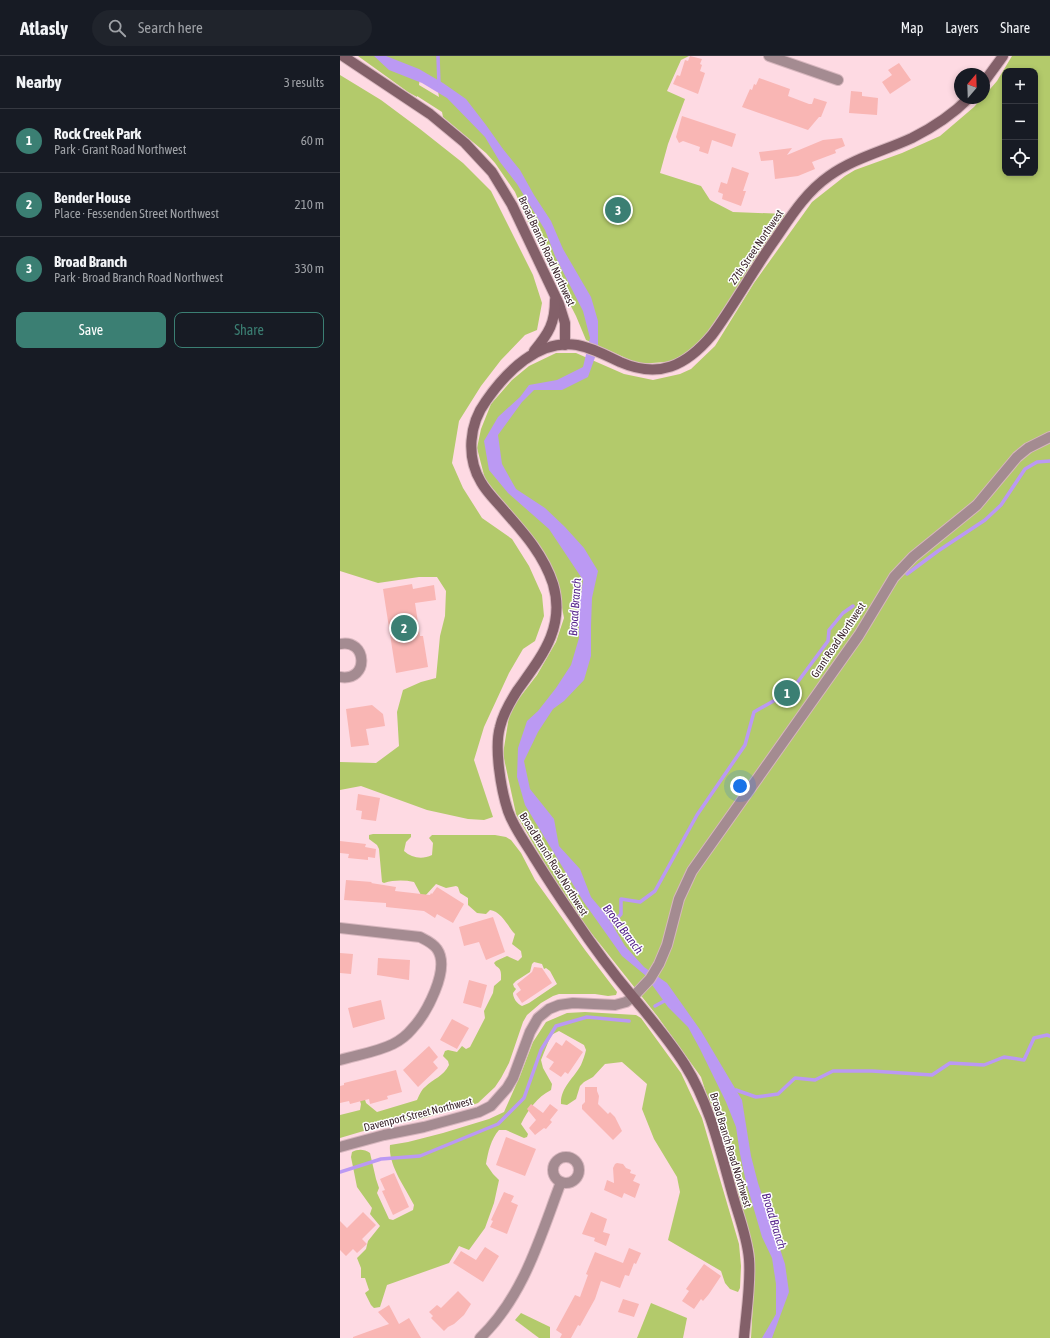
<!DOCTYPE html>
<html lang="en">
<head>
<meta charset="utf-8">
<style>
  :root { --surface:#171b24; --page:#20242c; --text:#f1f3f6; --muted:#9ea1a6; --line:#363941; --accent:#3b7f73 }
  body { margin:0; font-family:"Asap Condensed",sans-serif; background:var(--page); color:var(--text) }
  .controls { position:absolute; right:12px; top:12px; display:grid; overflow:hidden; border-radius:8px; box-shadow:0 2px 6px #0003 }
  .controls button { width:36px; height:36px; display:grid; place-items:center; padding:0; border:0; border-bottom:1px solid var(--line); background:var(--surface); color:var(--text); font:20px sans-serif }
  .compass { position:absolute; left:614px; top:12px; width:36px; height:36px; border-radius:50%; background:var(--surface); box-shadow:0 2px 6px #0003; rotate:19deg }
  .you { position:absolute; left:400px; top:730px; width:14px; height:14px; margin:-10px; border:3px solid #fff; border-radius:50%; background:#1a73e8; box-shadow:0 0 0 6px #1a73e833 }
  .badge { display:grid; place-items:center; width:26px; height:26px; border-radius:50%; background:var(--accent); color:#fff; font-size:13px; font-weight:700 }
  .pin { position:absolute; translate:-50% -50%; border:2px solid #fff; box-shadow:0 1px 4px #0006 }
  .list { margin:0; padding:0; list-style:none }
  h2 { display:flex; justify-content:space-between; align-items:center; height:52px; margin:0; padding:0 16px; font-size:17px }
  h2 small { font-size:13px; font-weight:400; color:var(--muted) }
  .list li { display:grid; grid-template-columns:26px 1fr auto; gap:12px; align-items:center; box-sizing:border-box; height:64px; padding:0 16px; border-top:1px solid var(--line) }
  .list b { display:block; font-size:15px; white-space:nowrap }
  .list p { margin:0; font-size:13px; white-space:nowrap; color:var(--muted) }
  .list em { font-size:13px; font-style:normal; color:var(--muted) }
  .actions { display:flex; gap:8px; padding:12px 16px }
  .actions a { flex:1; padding:9px 0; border:1px solid var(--accent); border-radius:8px; text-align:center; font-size:14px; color:var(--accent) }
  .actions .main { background:var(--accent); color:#fff }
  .icon { flex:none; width:22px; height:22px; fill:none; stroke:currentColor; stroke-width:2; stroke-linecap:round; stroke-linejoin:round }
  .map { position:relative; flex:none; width:710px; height:1282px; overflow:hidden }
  header { display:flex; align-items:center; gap:24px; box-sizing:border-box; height:56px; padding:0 20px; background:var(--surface); border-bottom:1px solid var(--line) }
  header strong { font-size:19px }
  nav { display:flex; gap:22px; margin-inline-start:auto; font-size:14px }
  .search { width:280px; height:36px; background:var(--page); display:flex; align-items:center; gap:10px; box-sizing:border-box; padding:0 14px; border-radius:22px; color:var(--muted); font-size:15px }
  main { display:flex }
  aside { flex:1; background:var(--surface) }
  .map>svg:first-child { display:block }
  .green { fill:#b3ca6b; fill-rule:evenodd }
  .water { fill:#bb99f3 }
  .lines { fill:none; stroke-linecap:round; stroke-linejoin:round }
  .stream { stroke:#bb99f3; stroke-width:3.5 }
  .building { fill:#f9b6b4 }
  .street-casing { stroke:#d7b6be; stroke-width:12 }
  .secondary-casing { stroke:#d7b6be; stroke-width:12 }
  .street { stroke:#a48b91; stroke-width:10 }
  .secondary { stroke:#836069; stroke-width:10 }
  .labels { text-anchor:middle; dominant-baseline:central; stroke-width:3; stroke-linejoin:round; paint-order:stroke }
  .street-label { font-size:11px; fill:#3a242b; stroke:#fff }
  .water-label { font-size:12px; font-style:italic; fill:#57268d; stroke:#fff }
</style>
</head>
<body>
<header>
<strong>Atlasly</strong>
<div class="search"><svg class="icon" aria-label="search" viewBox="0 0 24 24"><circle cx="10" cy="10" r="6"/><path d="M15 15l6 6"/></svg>Search here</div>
<nav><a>Map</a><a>Layers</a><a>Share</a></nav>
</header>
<main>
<aside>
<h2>Nearby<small>3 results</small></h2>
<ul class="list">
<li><span class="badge">1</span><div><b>Rock Creek Park</b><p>Park · Grant Road Northwest</p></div><em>60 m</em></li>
<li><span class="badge">2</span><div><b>Bender House</b><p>Place · Fessenden Street Northwest</p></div><em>210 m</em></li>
<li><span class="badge">3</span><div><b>Broad Branch</b><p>Park · Broad Branch Road Northwest</p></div><em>330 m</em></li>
</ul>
<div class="actions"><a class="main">Save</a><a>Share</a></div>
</aside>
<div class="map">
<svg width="710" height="1282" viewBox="0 0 710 1282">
  <rect width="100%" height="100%" fill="#fedae3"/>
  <g class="green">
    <path d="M 18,0 L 349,0 L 341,4 L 327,35 L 345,43 L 328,88 L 320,117 L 361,130 L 370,144 L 393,156 L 446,158 L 398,232 L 385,257 L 361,287 L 338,305 L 299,308 L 246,284 L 236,260 L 187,164 L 175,136 L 155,107 L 146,97 L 103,61 L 102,56 L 77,40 L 77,41 L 68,36 ZM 80,21 L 96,24 L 99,41 L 79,29 Z"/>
    <path d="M 672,0 L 710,0 L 710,1282 L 411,1282 L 415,1212 L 414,1195 L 390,1112 L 361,1021 L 318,961 L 229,849 L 176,758 L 163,698 L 170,654 L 197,619 L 216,586 L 224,562 L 216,521 L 202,493 L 145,423 L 137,392 L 141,373 L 151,348 L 172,324 L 189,310 L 216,297 L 236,297 L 284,318 L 313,324 L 340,318 L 351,313 L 375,290 L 414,227 L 472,146 L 505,120 L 515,114 L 562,97 L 600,80 L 634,51 L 642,42 L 644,42 L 644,40 L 657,25 ZM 665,15 L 695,15 L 695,117 L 665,117 Z"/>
    <polygon points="0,19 41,44 80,73 123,107 151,135 193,219 202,247 197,274 185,279 161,304 141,330 119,365 112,407 123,432 142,462 172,483 189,510 202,539 204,560 195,585 183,593 169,617 144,671 134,704 153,761 144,764 128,763 87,754 21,730 0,734 0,706 36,707 59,690 57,656 63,634 81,626 96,622 100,580 105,560 106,535 97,521 79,521 38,527 0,515"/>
    <path d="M 33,778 L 71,778 L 71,781 L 66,786 L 64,795 C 72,802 82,804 92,799 L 93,787 L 89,782 L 92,779 L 155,779 L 166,781 L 171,784 L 181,797 L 195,824 L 213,849 L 245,894 L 277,936 L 276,939 L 268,940 L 255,938 L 219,938 L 213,940 L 201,947 L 187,959 L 183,966 L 169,1007 L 161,1022 L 155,1031 L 138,1047 L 126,1051 L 111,1054 L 85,1062 L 37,1071 L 0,1082 L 0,1059 L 20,1054 L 21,1048 L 16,1032 L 21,1030 L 26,1047 L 37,1056 L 77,1044 C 79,1040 81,1034 85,1031 C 94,1022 103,1021 109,1009 L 108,1005 L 103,1000 L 105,995 L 108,994 L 117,996 L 122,990 L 126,993 L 130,991 L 145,962 L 144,955 L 153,937 L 154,930 L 161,924 C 161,918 162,913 156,910 L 154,907 L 156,905 L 167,900 L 178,905 L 182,901 L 181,895 L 172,888 L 175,878 L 173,876 C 167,868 160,855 150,854 L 146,858 L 137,857 L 128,849 L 128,842 L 120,837 L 118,831 L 116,830 L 106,832 L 96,828 L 85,840 L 81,839 L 74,826 C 64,824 54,824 44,827 L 42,826 L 39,793 L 37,789 L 29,783 L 29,779 ZM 194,906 L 202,908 L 204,913 L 206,912 L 210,915 L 217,928 L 189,947 L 182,950 C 177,948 173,942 173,937 L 176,933 L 174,931 L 173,928 L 176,925 L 190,916 L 192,908 Z"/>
    <path d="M 245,956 L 296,959 L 301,962 L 341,1017 L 362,1062 L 399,1188 L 401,1210 L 400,1232 L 398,1236 L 390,1233 L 385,1227 L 381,1215 L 328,1184 L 340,1136 L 337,1121 L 314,1083 L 302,1053 L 307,1028 L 282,1006 L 265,1008 L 253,1021 L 244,1026 L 240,1030 L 236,1043 L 227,1049 L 221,1048 C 220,1032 234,1022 241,1009 C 243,1004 245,999 246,994 L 244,989 L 219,975 L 211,979 L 201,1004 L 203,1012 L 212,1028 L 211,1034 C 197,1041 188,1054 181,1068 L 188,1078 L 187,1081 L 184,1082 L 166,1074 L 159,1074 C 151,1083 148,1096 146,1108 L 153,1118 L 159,1124 L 154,1147 L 145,1172 L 129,1194 L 119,1190 L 109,1207 L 47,1229 L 40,1251 L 34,1252 L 31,1249 L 25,1237 L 29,1234 L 25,1222 L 21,1222 L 21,1212 L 17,1202 L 26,1193 L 28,1185 L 40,1170 L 30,1158 L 32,1152 L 17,1131 L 11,1101 L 12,1096 C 18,1093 24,1093 30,1097 L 36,1123 L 39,1132 L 37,1137 L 49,1163 L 53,1164 L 73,1154 L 74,1149 C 65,1131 48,1109 50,1089 L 68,1086 L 103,1077 L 149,1063 L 164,1056 L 180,1020 L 193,986 L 206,966 L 227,957 Z"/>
    <polygon points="311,1247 347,1262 343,1282 297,1282"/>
    <polygon points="181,1257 210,1271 210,1282 199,1282 175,1264"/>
  </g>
  <polygon class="water" points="34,0 46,0 79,13 103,27 126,43 146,69 163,93 180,114 194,139 211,165 223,193 251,241 258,265 258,293 248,321 222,334 194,334 182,346 158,379 162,408 176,433 205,452 225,471 244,492 258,515 252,542 251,570 251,600 244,624 224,645 213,653 198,676 184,705 190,733 214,763 219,790 240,813 251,841 267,860 285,890 304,911 327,927 361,975 402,1044 411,1100 418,1127 445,1208 449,1236 432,1282 422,1282 436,1258 436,1228 432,1202 422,1181 406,1126 400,1098 396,1071 386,1046 360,993 348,971 328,951 305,919 282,900 243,845 185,749 177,721 178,692 187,665 198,655 216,632 231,609 239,582 239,551 243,524 209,473 168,437 149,414 144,385 158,361 180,341 189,329 217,324 243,311 250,282 243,255 215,200 205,174 177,128 160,106 145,81 107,42 82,27 49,14"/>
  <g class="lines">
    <g class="stream">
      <polyline points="98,0 99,29"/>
      <polyline points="567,518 598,495 645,464 661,449 685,413 697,406 710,405"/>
      <polyline points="268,873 281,858 281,843 300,846 315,835 357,759 405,689 414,656 451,635 488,585 489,574 503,557 513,550"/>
      <polyline points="315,950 328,943"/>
      <polyline points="392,1037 396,1034 416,1041 438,1038 455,1022 475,1024 493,1015 532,1015 592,1019 610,1007 644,1009 664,1001 684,1004 694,982 707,979 710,980"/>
      <polyline points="0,1116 41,1103 80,1100 158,1068 184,1042 201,994 216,970 247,961 289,965"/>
    </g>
  </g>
  <g class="building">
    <polygon points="350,0 362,3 360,8 362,9 360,15 365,17 358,38 333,28 337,19 340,20 345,4 348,5"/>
    <polygon points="559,7 571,24 550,38 542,26 552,19 548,14"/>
    <polygon points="419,22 450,33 448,40 469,48 472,48 474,42 487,46 481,61 479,61 468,74 402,51 410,33 412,34 414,28 416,29"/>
    <polygon points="511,35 522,36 522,40 538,42 537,59 509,57"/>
    <polygon points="342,60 396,78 392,91 372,84 368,98 359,95 360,91 343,85 339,87 336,81"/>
    <polygon points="502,82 505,90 495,94 496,97 472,106 475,113 458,120 435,123 433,104 421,105 419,96 452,92 447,99 483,84"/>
    <polygon points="392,111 409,117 403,135 406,135 401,150 382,143 383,138 378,136 381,126 387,128"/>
    <polygon points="72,528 73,533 94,529 96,544 75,547 80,580 83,580 88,611 56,617 43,533"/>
    <polygon points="32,649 43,658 45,670 26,673 29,689 11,691 6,653"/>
    <polygon points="18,738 40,742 36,765 21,763 22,755 16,754"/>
    <polygon points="0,785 26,788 25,791 36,793 35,802 28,801 28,804 8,802 9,798 0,797"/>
    <polygon points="6,824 32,826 31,827 56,831 55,835 90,839 91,837 92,838 97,831 124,848 113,867 97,858 95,862 84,855 46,851 46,847 4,844"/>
    <polygon points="153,861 165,896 146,904 139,886 124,890 119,871"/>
    <polygon points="0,897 13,898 11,918 0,917"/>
    <polygon points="38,902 70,904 69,924 37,919"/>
    <polygon points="194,911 202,912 212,927 182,947 176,938 181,934 177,928 192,916"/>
    <polygon points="129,924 147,929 141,952 123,947"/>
    <polygon points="41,944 45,963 13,972 8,952"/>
    <polygon points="112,963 129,972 117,993 100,984"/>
    <polygon points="226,984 243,996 228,1018 225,1016 221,1021 209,1013 214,1006 206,1001 216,986 222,990"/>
    <polygon points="89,990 98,1001 93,1006 98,1012 78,1031 63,1014"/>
    <polygon points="56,1014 62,1036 47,1040 48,1043 30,1048 29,1043 10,1048 9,1045 0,1047 0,1030 4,1029 4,1027"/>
    <polygon points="245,1031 257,1031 257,1035 259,1040 258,1048 268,1058 270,1056 275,1061 282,1075 273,1084 242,1053 242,1049 245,1046"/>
    <polygon points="191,1048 203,1057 210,1048 218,1054 210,1064 212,1066 206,1073 204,1072 195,1079 189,1072 196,1064 187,1053"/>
    <polygon points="166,1081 196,1093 185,1120 156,1109"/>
    <polygon points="277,1107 283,1108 286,1112 291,1114 290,1117 296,1119 293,1125 300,1128 295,1142 284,1137 282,1142 264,1134 267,1124 274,1127 273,1112 275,1108"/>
    <polygon points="54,1117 69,1151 53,1159 42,1135 45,1134 40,1123"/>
    <polygon points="164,1136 174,1140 171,1146 178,1149 167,1178 150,1171 153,1165 151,1164"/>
    <polygon points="23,1156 36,1169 22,1183 27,1188 17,1197 13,1193 6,1200 0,1194 0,1165 7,1172"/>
    <polygon points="251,1156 267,1163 263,1176 270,1178 266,1190 254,1185 255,1182 242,1178"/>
    <polygon points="145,1191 159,1200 143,1226 113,1207 121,1195 136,1204"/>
    <polygon points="289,1192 301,1197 296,1208 294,1207 289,1220 285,1219 280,1232 261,1225 255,1243 240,1270 238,1269 231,1282 220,1282 222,1278 216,1274 235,1239 240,1241 248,1219 246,1218 255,1196 283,1207"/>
    <polygon points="364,1208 381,1220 369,1238 363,1245 361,1243 354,1253 342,1245 349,1235 346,1233"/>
    <polygon points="118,1235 131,1248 124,1259 114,1268 108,1271 104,1275 91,1262 93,1260 89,1256 97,1249 101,1252"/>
    <polygon points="283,1243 299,1248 294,1261 278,1256"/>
    <polygon points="49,1249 59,1268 69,1262 81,1282 13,1282 13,1281 49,1268 38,1256"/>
  </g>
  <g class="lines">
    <g class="street-casing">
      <g id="street">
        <polyline points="429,0 498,24"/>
        <path d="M 0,588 C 27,582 30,626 0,621"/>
        <path d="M 0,872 L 80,881 C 86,884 93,887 97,893 C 111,913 86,958 72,973 C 67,979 59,985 53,988 C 37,996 17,999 0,1004"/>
        <polyline points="0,1091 44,1079 84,1071 139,1056 151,1050 167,1032 173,1022 190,976 198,962 209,953 219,949 233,947 275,949 286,946 293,941 310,923 319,908 327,889 339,843 352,815 519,579 554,521 573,501 637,449 677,401 688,392 710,381"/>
        <circle cx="226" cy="1114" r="13"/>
        <path d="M 140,1282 C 184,1240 200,1181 221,1126"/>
      </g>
    </g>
    <g class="secondary-casing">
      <g id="secondary">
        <polyline points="3,0 90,58 125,87 152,116 172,149 219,248 225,267 225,289"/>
        <polyline points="644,26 663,0"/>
        <path d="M 194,295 C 209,277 215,267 215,244"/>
        <path d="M 404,1282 C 406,1257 411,1228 409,1203 C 407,1179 397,1156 391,1133 C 379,1090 369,1047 345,1009 C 330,985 311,963 293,941 C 272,916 252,889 234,862 C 220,842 207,822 194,801 C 185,786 174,772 168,755 C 161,734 154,692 160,671 C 163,658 170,646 177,635 C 201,601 226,572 213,528 C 203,497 182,475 161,451 C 154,443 146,435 141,426 C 126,401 129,368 146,345 C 166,316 198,283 237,289 C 252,292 266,299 280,306 C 319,323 346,310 372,279 C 395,248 413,214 436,182 C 451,160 466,136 489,120 C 514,102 544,95 572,82 C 592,72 613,58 629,42"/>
      </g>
    </g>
    <use href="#street" class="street"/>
    <use href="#secondary" class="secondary"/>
  </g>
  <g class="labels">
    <g class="street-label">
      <text transform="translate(416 191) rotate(-56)">27th Street Northwest</text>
      <text transform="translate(207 195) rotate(65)">Broad Branch Road Northwest</text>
      <text transform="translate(498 584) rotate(-56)">Grant Road Northwest</text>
      <text transform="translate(214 808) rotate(58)">Broad Branch Road Northwest</text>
      <text transform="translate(78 1058) rotate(-14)">Davenport Street Northwest</text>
      <text transform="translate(391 1094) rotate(73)">Broad Branch Road Northwest</text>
    </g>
    <g class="water-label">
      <text transform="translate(235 551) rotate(-86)">Broad Branch</text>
      <text transform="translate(283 873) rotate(53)">Broad Branch</text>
      <text transform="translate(434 1165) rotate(73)">Broad Branch</text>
    </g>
  </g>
</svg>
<div class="controls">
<button>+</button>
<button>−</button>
<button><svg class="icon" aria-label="locate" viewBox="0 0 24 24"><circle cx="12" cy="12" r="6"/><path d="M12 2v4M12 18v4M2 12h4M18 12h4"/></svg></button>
</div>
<svg class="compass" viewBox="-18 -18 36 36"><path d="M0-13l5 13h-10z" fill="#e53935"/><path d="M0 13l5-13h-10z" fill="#9ea1a6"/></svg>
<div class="you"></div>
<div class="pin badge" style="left:447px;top:637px">1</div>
<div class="pin badge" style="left:64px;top:572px">2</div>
<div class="pin badge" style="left:278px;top:154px">3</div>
</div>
</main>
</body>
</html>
